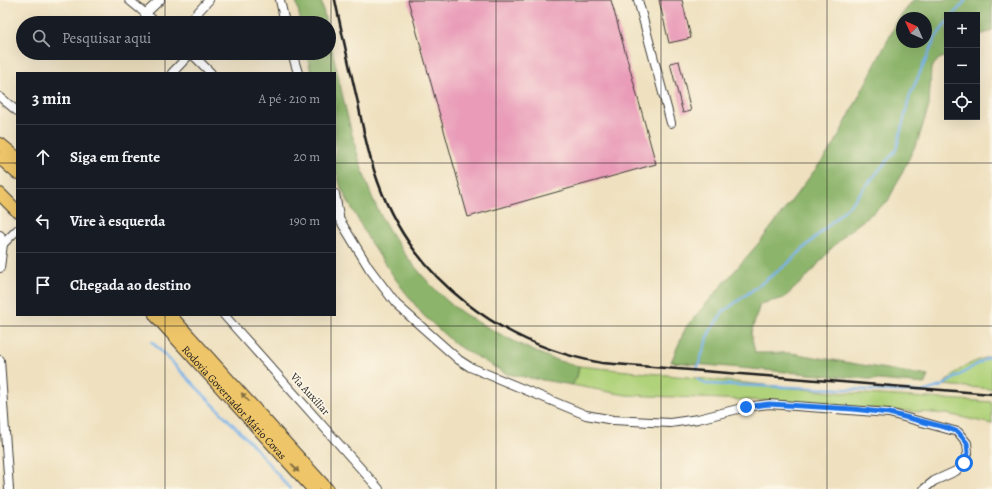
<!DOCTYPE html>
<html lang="pt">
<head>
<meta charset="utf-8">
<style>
  :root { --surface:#171b24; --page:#20242c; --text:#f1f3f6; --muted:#9ea1a6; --line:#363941 }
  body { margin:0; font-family:Alegreya,serif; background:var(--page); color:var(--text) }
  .controls { position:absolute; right:12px; top:12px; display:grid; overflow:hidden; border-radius:0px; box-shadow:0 4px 16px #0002 }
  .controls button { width:36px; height:36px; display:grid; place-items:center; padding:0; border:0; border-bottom:1px solid var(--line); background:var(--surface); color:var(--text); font:20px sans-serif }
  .compass { position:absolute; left:896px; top:12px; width:36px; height:36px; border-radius:50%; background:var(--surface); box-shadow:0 4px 16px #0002; rotate:315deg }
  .stop { position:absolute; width:12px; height:12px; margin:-9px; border:3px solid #1a73e8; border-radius:50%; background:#fff }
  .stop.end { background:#1a73e8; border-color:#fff; box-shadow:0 1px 4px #0008 }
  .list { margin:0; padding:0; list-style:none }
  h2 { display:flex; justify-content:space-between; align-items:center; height:52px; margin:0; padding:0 16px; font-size:17px }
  h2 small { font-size:13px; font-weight:400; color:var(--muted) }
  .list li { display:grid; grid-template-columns:26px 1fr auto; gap:12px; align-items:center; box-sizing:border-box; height:64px; padding:0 16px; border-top:1px solid var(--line) }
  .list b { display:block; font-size:15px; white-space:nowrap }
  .list em { font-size:13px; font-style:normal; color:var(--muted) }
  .icon { flex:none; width:22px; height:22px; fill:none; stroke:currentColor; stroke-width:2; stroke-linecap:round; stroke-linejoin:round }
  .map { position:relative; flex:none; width:992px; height:489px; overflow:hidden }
  .search { position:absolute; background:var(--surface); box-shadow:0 4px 16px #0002; left:16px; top:16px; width:320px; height:44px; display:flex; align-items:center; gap:10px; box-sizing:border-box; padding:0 14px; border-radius:22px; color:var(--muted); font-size:15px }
  .panel { position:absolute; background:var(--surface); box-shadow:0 4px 16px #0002; left:16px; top:72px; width:320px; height:244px; border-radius:0px }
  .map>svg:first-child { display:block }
  .green { fill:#b0d27a; stroke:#66774b }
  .forest { fill:#8cb46a; stroke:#546843; fill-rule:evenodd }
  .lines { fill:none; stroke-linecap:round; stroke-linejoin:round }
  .stream { stroke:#79b2e9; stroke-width:2.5 }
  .building { fill:#e99bb8 }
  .minor-casing { stroke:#3c3a35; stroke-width:10 }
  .highway-casing { stroke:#3c3a35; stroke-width:14 }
  .minor { stroke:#fff; stroke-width:8 }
  .highway { stroke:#eec569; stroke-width:12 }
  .rail { stroke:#1c1c1c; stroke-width:2.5 }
  .oneway { fill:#857042 }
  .route { stroke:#1a73e8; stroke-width:5 }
  .grid { fill:none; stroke:#1c1c1c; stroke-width:1; stroke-opacity:0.55 }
  .labels { text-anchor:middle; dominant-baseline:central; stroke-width:3.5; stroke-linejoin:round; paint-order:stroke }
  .street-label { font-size:11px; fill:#1c1c1c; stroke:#fcf5e5 }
</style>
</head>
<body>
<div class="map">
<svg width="992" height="489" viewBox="0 0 992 489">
  <rect width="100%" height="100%" fill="#fcf5e5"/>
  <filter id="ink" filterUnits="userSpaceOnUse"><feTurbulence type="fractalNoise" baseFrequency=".025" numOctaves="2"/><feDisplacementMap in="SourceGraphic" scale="8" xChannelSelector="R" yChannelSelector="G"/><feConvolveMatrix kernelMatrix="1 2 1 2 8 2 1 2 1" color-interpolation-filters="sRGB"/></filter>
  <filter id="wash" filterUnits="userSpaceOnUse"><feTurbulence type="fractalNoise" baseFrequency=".012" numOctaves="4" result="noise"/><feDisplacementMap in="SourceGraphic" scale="16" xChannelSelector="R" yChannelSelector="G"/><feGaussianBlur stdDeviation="0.9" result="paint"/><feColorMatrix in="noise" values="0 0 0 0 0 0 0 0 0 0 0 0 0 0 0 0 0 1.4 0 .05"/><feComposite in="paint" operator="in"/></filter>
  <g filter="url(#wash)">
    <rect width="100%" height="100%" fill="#efe1c0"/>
    <g class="green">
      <path d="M 992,355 L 992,389 L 943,385 C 959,367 971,363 992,355 Z"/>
      <polygon points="579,366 833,392 992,402 992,424 947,414 770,401 626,395 572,385 577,377"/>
    </g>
    <g class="forest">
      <polygon points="296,0 321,0 326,23 301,23"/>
      <path d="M 913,0 L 992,0 L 992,31 L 977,36 L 977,15 L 947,15 L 947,56 L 939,59 L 931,68 L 929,106 L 918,140 L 888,201 L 848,232 L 829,251 L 808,276 L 784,298 L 760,304 L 751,333 L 755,353 L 791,353 L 928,376 L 925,384 L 671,362 L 686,327 L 763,238 L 834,145 L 898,20 ZM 902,18 L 926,18 L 926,42 L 902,42 Z"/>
      <path d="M 329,36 C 341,87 351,140 369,189 C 384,231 419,277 453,306 C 467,317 485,326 500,334 C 525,347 551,361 579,366 L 577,377 L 572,385 L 507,374 L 456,345 L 423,315 L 399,284 L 370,242 L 341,188 L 335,167 L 335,73 L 311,73 L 307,53 L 329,53 Z"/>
    </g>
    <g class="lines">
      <g class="stream">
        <polyline points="953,15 966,0"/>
        <polyline points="152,342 252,444 290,489"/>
        <polyline points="697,369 710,331 723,312 786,265 850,205 896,150 910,95 936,37 947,22"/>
        <polyline points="697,379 706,384 922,392 942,386 992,355"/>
      </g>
    </g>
    <g id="blocks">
      <g class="building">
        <polygon points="408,0 611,0 656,164 468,217"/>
        <polygon points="659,0 682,0 691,38 669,43"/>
        <polygon points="679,61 691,111 683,113 670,63"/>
      </g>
    </g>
  </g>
  <g filter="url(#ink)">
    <use href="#blocks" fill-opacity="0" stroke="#3c3a35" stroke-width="1"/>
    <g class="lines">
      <g class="minor-casing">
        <g id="minor">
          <polyline points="129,0 157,23"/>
          <polyline points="280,0 285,23"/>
          <polyline points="638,0 671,123"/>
          <polyline points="145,14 160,0"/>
          <polyline points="188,23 209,0"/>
          <polyline points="191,53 211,73"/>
          <polyline points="292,53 298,73"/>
          <polyline points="172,73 191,53"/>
          <polyline points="0,97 17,111"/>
          <polyline points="335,194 339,216"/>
          <polyline points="335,212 369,268 396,304 459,360 470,367 586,415 613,420 670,423 698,419 746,407 769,404 889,413 958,432 967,443 968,453 964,463 956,471 934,481 924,489"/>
          <polyline points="0,235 3,244 0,268"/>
          <polyline points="3,244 17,230"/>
          <polyline points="224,315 379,489"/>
          <polyline points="0,360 9,489"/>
        </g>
      </g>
      <g class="highway-casing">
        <g id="highway">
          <polyline points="0,144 17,158"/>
          <polyline points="0,158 17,173"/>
          <polyline points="0,194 17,211"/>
          <path id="s1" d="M 155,315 L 313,489"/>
          <polyline points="170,315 327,489"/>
        </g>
      </g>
      <use href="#minor" class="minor"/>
      <use href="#highway" class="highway"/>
      <path class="rail" d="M 335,0 C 342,34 350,69 358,103 C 363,130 369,157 378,182 C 413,280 502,345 602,363 L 992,394"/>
    </g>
    <defs><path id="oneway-solid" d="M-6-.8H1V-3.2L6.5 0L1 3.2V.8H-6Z"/></defs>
    <g class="oneway">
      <use href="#oneway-solid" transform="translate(245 397) rotate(-132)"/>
      <use href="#oneway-solid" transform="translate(295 468) rotate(48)"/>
    </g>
  </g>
  <g class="lines" filter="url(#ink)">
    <polyline class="route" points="746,407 769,404 853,409 889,413 948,428 958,432 967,443 968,453 964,463"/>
  </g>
  <path class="grid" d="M 165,0 L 165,23M 331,0 L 331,73M 496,0 L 496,489M 661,0 L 661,489M 827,0 L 827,489M 165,53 L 165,73M 0,163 L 17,163M 335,163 L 992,163M 165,315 L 165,489M 331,315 L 331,489M 0,326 L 992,326"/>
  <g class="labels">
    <g class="street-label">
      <text transform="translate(310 394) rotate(48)">Via Auxiliar</text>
      <text stroke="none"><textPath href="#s1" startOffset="118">Rodovia Governador Mário Covas</textPath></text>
    </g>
  </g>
</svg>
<div class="controls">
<button>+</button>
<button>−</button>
<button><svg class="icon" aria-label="locate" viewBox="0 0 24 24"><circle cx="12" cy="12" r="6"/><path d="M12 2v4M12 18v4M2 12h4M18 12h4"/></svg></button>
</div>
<svg class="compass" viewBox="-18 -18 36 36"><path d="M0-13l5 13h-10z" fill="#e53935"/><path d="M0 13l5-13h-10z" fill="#9ea1a6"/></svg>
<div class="stop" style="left:964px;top:463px"></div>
<div class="stop end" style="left:746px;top:407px"></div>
<div class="search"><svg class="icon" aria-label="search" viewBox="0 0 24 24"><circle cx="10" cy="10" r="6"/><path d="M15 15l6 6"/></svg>Pesquisar aqui</div>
<section class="panel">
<h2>3 min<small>A pé · 210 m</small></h2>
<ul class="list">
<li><svg class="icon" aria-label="ahead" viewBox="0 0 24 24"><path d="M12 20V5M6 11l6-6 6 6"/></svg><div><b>Siga em frente</b></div><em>20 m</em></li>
<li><svg class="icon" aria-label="left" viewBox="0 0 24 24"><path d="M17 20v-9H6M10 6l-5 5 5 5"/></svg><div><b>Vire à esquerda</b></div><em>190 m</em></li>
<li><svg class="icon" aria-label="arrive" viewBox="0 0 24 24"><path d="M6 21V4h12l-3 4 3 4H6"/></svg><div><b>Chegada ao destino</b></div></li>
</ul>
</section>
</div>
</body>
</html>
